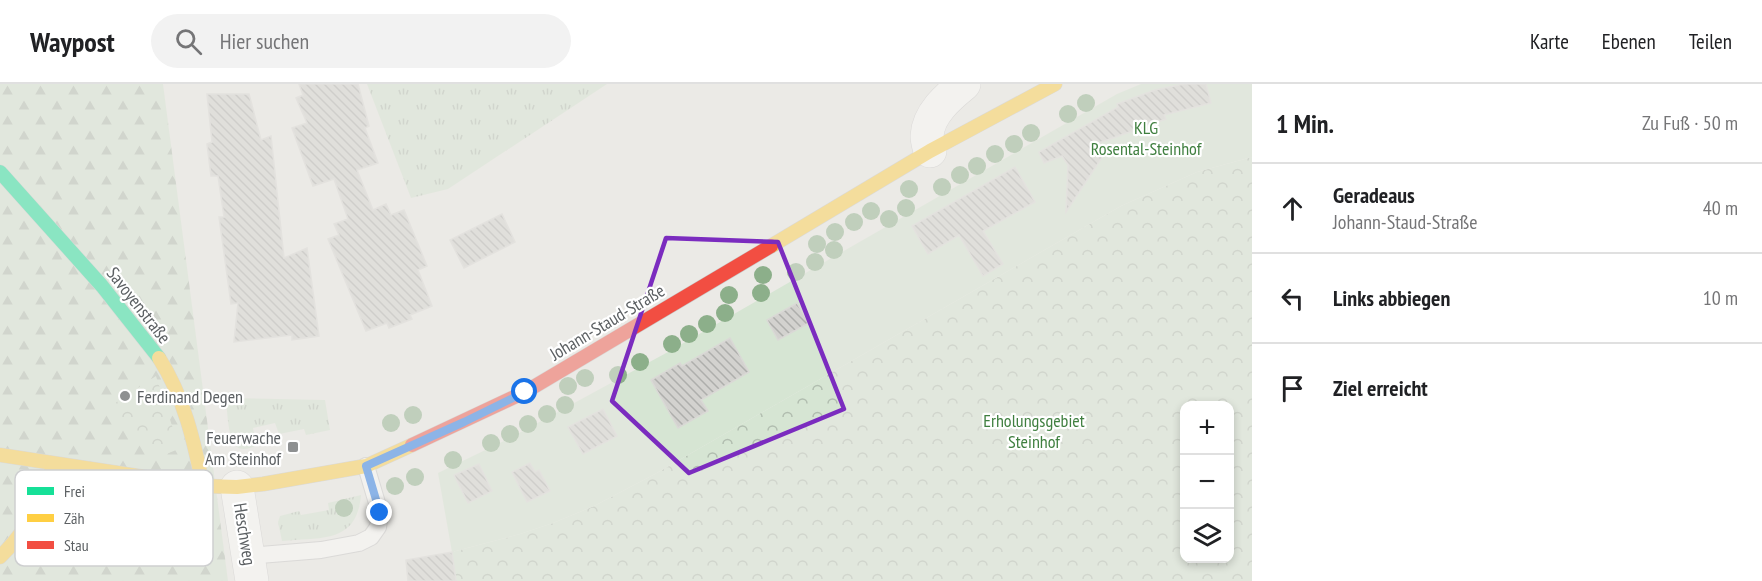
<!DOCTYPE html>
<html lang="de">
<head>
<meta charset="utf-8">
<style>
  :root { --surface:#fff; --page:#f2f2f2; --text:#202124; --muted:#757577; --line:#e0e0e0 }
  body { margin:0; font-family:"PT Sans Narrow",sans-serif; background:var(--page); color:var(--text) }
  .controls { position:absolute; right:18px; bottom:18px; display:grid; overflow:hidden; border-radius:12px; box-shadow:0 3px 9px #0003 }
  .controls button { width:54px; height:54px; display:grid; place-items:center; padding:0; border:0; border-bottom:2px solid var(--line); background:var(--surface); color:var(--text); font:30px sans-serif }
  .stop { position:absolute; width:18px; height:18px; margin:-14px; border:4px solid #1a73e8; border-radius:50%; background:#fff }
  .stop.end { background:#1a73e8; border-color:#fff; box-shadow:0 2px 6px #0008 }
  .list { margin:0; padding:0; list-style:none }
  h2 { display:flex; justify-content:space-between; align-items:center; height:78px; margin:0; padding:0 24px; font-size:26px }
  h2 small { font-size:20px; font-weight:400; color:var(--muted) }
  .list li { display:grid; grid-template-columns:39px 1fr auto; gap:18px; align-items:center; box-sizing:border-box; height:90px; padding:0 24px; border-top:2px solid var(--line) }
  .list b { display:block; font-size:22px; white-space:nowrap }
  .list p { margin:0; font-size:20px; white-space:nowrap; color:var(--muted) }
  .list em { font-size:20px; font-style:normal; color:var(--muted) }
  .icon { flex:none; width:33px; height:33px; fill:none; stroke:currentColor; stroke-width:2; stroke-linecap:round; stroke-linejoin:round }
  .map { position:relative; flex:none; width:1252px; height:497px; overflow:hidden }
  header { display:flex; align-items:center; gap:36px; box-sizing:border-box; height:84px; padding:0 30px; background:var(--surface); border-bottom:2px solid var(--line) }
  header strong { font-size:28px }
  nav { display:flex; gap:33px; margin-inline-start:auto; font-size:21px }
  .search { width:420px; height:54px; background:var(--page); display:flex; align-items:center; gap:15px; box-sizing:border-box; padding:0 21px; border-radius:33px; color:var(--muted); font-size:22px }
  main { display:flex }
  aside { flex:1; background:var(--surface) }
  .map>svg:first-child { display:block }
  .grass { fill:url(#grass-tufts) }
  .forest { fill:url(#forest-firs) }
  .park { fill:url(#park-crowns); fill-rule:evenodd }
  .garden { fill:#d6e5d3 }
  .building { fill:url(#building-back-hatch); stroke:#dad9d6; stroke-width:1.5 }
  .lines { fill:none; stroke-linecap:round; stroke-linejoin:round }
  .lane-casing { stroke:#c7c7c7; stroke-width:18 }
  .street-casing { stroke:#c7c7c7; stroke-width:34 }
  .fast-casing { stroke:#c6c7c7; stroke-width:15 }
  .slow-casing { stroke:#c6c7c7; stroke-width:15 }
  .jam-casing { stroke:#c6c7c7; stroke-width:15 }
  .lane { stroke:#fcfcfb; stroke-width:16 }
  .street { stroke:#fcfcfb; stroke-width:33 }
  .fast { stroke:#16e098; stroke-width:14 }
  .slow { stroke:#ffcf43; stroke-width:14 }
  .jam { stroke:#f24e42; stroke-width:14 }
  .tree { fill:#8caf8a }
  .route { stroke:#1a73e8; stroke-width:8 }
  .marked { fill:none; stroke:#7b2cbf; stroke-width:4.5; stroke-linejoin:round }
  .poi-dot { fill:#8e9091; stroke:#fff; stroke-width:2 }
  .labels { text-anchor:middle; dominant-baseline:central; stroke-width:4.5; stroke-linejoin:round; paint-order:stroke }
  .park-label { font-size:18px; fill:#3f7f3f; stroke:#fff }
  .street-label { font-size:18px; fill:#5c6063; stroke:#fff }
  .poi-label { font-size:18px; fill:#5c6063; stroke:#fff; text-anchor:start }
  .key { fill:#fff; stroke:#cecfd0; stroke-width:1.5 }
  .key-label { font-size:16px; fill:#5c6063 }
</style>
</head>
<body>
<header>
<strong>Waypost</strong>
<div class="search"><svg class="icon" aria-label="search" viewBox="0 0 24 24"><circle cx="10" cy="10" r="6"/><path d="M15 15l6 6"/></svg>Hier suchen</div>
<nav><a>Karte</a><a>Ebenen</a><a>Teilen</a></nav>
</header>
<main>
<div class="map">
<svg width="1252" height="497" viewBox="0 0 1252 497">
  <defs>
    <pattern id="grass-tufts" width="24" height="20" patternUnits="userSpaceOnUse" patternTransform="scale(1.5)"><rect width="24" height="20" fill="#d6e5d3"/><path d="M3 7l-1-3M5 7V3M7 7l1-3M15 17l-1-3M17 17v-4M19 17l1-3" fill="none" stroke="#b1bdaf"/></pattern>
    <pattern id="forest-firs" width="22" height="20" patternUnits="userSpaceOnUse" patternTransform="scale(1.5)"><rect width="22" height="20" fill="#d6e5d3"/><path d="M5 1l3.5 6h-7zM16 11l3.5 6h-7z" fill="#b1bdaf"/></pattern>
    <pattern id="park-crowns" width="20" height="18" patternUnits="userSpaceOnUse" patternTransform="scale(1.5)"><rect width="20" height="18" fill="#d6e5d3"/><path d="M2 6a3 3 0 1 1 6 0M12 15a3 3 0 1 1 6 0" fill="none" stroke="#b1bdaf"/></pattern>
    <pattern id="building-back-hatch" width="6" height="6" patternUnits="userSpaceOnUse" patternTransform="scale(1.5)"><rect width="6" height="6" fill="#d3d2cf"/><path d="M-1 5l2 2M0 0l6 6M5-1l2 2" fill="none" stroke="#aeaeac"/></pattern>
  </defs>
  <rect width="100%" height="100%" fill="#ebeae6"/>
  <g class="grass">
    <polygon points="367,0 607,0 448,105 411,114"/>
    <path d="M 226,314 L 325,316 L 330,346 L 306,351 L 304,345 L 279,350 L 275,339 L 253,344 L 256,362 C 250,364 242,367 237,363 C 228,358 227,324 226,314 Z"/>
    <path d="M 361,411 C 357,460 321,453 282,457 L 278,438 L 280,432 L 299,427 L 301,431 L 329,426 L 328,419 Z"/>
  </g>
  <polygon class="forest" points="0,0 163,0 228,497 0,497"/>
  <g class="park">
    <path d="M 1252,73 L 1252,497 L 456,497 L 452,468 L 520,450 L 553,439 L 594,422 L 655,390 L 1121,122 L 1197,88 ZM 1184,322 L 1230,322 L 1230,474 L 1184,474 Z"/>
    <polygon points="156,292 175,351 176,366 162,372 123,344 109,323"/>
  </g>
  <polygon class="garden" points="1141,0 1252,0 1252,73 1197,88 1121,122 655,390 594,422 553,439 520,450 452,468 438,389 508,355 668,268 1117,10"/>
  <g class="building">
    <polygon points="299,0 358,0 369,42 365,44 378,79 357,86 373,126 386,120 391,131 404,126 427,182 418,186 432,222 410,231 412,235 389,244 387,239 366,247 328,155 339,151 334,140 348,135 334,95 313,102 292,44 307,39 296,14 303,11"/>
    <polygon points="1184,0 1206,0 1211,19 1164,31 1166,35 1096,60 1103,72 1066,128 1068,81 1062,72 1044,79 1039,68 1118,23 1117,20 1155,6"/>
    <polygon points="207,10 249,10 261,56 271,52 284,174 307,164 319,252 292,256 292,251 234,258 238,219 231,220 219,133 224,133 218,92 211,92 207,60 212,58"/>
    <polygon points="1015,83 1035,118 983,147 1003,180 983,192 959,151 928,170 912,142"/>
    <polygon points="502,130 515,158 464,184 450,156"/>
    <polygon points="797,219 809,239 778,256 767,236"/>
    <polygon points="730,254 749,288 701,316 708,327 678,344 651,296 680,279 682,282"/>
    <polygon points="603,325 617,352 583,370 568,343"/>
    <polygon points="530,379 535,388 539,386 550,407 527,418 512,388"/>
    <polygon points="479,380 492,407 468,419 454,391"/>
    <polygon points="452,468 456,497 408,497 406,476"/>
  </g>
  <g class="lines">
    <g class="lane-casing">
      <polyline id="lane" points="248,472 321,466 359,459 371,453 378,443 380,429 366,382"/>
    </g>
    <g class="street-casing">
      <g id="street">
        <path d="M 930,67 C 929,63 927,57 927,52 C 928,30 948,13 964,0"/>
        <polyline points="237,403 252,497"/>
      </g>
    </g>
    <g class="fast-casing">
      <polyline id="fast" points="0,88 102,202 159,274"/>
    </g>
    <g class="slow-casing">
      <g id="slow">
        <polyline points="771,162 930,67 1055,0"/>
        <path d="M 159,274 C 184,313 194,357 203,402"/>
        <polyline points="0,371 203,402 237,403 263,400 366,382 412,361"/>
        <path d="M 0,473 C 28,446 42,416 54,380"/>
      </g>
    </g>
    <g class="jam-casing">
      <polyline id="jam" points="412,361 525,308 771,162"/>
    </g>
    <use href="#lane" class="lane"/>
    <use href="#street" class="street"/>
    <use href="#fast" class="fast"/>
    <use href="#slow" class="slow"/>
    <use href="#jam" class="jam"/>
  </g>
  <g class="tree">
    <circle cx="1086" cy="19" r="9"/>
    <circle cx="1068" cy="30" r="9"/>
    <circle cx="1031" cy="49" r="9"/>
    <circle cx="1014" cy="60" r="9"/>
    <circle cx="995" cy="70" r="9"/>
    <circle cx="977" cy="82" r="9"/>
    <circle cx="960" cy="91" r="9"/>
    <circle cx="942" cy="103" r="9"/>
    <circle cx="909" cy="105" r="9"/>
    <circle cx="906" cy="124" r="9"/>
    <circle cx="871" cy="127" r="9"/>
    <circle cx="889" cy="135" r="9"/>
    <circle cx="854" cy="138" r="9"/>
    <circle cx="835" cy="148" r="9"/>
    <circle cx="817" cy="160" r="9"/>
    <circle cx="834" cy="166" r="9"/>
    <circle cx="815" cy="178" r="9"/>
    <circle cx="796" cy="188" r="9"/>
    <circle cx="763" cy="191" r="9"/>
    <circle cx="761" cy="209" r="9"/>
    <circle cx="729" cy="211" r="9"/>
    <circle cx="725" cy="229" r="9"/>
    <circle cx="707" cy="240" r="9"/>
    <circle cx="689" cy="250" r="9"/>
    <circle cx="672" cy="260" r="9"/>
    <circle cx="640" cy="278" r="9"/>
    <circle cx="618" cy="291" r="9"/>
    <circle cx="585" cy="294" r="9"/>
    <circle cx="568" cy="302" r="9"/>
    <circle cx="565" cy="321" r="9"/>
    <circle cx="547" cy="330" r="9"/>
    <circle cx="413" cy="331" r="9"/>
    <circle cx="391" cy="339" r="9"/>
    <circle cx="528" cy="340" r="9"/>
    <circle cx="510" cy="350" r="9"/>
    <circle cx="491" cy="359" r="9"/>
    <circle cx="453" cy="376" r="9"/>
    <circle cx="415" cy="393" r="9"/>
    <circle cx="395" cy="402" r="9"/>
    <circle cx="344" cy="424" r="9"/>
  </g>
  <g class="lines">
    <polyline class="route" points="380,429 366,382 464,338 525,308"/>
  </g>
  <path d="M0 0H1252V497H0ZM 666,154 L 778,158 L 844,325 L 689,389 L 612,317 Z" fill="#ebeae6" fill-opacity=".55" fill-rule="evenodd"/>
  <path class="marked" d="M 666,154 L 778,158 L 844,325 L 689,389 L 612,317 Z"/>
  <g class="poi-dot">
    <circle cx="125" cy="312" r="6"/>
    <rect x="287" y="357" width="12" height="12" rx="3"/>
  </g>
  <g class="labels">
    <g class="park-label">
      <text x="1146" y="43">KLG<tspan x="1146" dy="21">Rosental-Steinhof</tspan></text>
      <text x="1034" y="336">Erholungsgebiet<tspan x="1034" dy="21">Steinhof</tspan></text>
    </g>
    <g class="street-label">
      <text transform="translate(139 221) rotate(52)">Savoyenstraße</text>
      <text transform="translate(607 238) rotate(-31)">Johann-Staud-Straße</text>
      <text transform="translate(245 450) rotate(81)">Heschweg</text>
    </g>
    <g class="poi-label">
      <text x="137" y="312">Ferdinand Degen</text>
      <text x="281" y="353" text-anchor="end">Feuerwache<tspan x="281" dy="21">Am Steinhof</tspan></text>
    </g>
  </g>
  <rect x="15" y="386" width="198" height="96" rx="9" class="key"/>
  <rect x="27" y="403" width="27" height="8" fill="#16e098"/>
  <rect x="27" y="430" width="27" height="8" fill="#ffcf43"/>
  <rect x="27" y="457" width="27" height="8" fill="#f24e42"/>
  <g class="key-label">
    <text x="64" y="413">Frei</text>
    <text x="64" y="440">Zäh</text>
    <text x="64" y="467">Stau</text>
  </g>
</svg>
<div class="controls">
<button>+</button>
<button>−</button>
<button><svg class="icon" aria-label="layers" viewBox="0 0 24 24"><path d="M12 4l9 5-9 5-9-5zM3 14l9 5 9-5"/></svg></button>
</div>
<div class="stop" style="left:525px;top:308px"></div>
<div class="stop end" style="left:380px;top:429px"></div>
</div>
<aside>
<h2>1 Min.<small>Zu Fuß · 50 m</small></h2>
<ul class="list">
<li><svg class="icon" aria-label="ahead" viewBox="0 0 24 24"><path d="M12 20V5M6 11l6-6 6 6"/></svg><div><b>Geradeaus</b><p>Johann-Staud-Straße</p></div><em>40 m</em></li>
<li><svg class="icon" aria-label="left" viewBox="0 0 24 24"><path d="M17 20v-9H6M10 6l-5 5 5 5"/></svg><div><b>Links abbiegen</b></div><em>10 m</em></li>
<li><svg class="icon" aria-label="arrive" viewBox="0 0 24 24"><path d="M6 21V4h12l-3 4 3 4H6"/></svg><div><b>Ziel erreicht</b></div></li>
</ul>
</aside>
</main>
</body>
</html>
